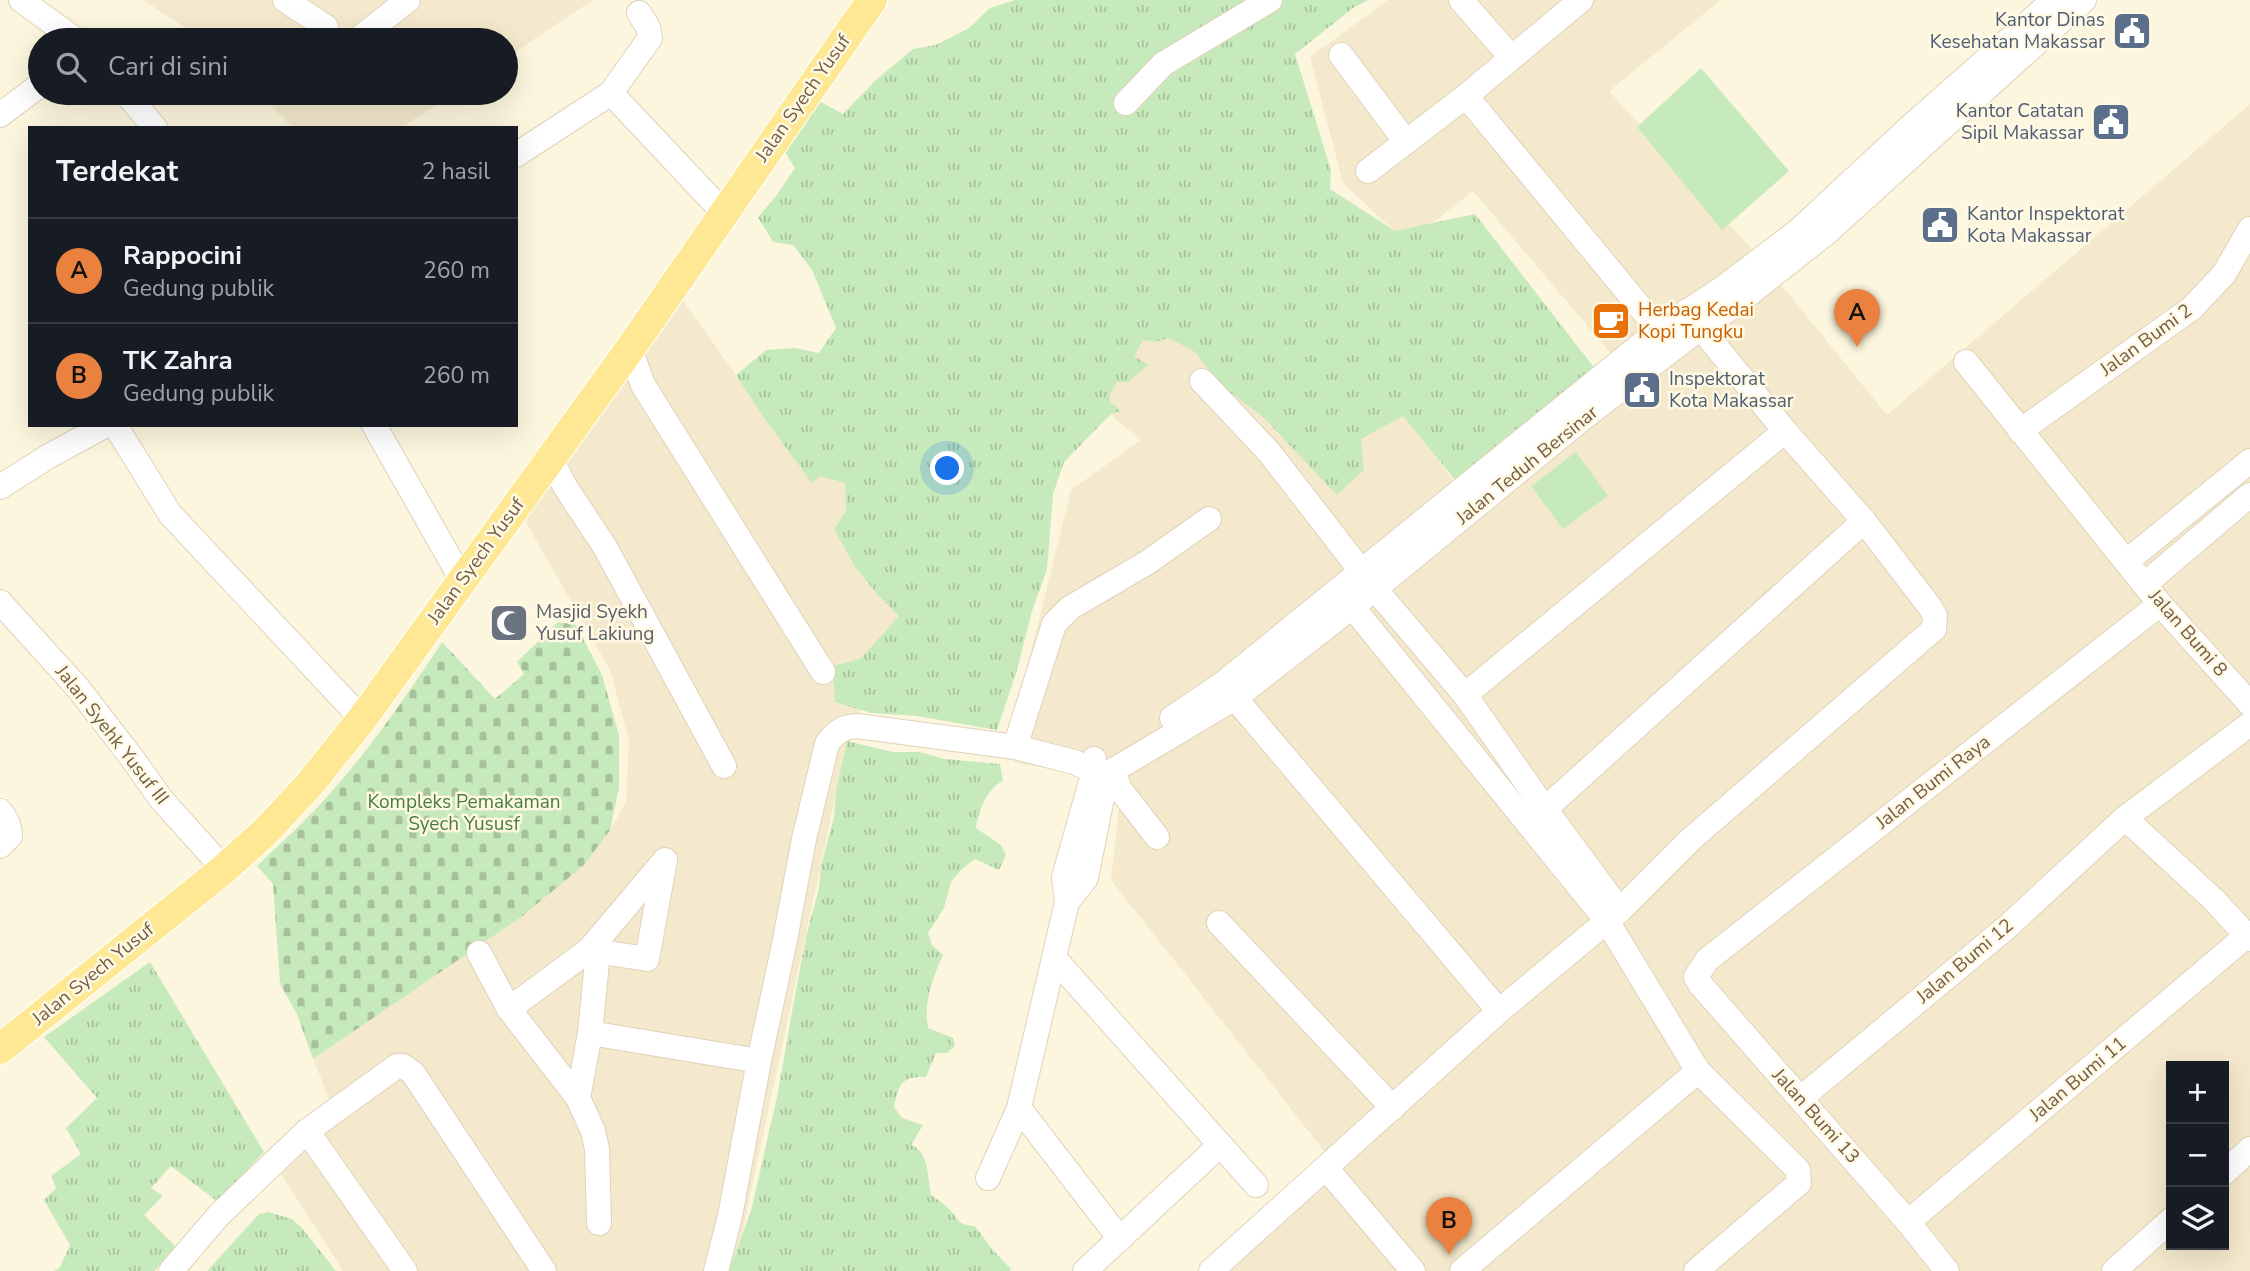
<!DOCTYPE html>
<html lang="id">
<head>
<meta charset="utf-8">
<style>
  :root { --surface:#171b24; --page:#20242c; --text:#f1f3f6; --muted:#9ea1a6; --line:#363941; --accent:#eb813e }
  body { margin:0; font-family:"Nunito Sans",sans-serif; background:var(--page); color:var(--text) }
  .controls { position:absolute; right:21px; bottom:21px; display:grid; overflow:hidden; border-radius:0px; box-shadow:0 7px 28px #0002 }
  .controls button { width:63px; height:63px; display:grid; place-items:center; padding:0; border:0; border-bottom:2px solid var(--line); background:var(--surface); color:var(--text); font:35px sans-serif }
  .you { position:absolute; left:948px; top:469px; width:24px; height:24px; margin:-18px; border:5px solid #fff; border-radius:50%; background:#1a73e8; box-shadow:0 0 0 10px #1a73e833 }
  .badge { display:grid; place-items:center; width:46px; height:46px; border-radius:50%; background:var(--accent); color:#111; font-size:23px; font-weight:700 }
  .pin { position:absolute; translate:-50% -58px; filter:drop-shadow(0 2px 4px #0008) }
  .pin::after { content:''; position:absolute; top:37px; width:24px; height:21px; background:inherit; clip-path:polygon(0 0,100% 0,50% 100%) }
  .list { margin:0; padding:0; list-style:none }
  h2 { display:flex; justify-content:space-between; align-items:center; height:91px; margin:0; padding:0 28px; font-size:30px }
  h2 small { font-size:23px; font-weight:400; color:var(--muted) }
  .list li { display:grid; grid-template-columns:46px 1fr auto; gap:21px; align-items:center; box-sizing:border-box; height:105px; padding:0 28px; border-top:2px solid var(--line) }
  .list b { display:block; font-size:26px; white-space:nowrap }
  .list p { margin:0; font-size:23px; white-space:nowrap; color:var(--muted) }
  .list em { font-size:23px; font-style:normal; color:var(--muted) }
  .icon { flex:none; width:38px; height:38px; fill:none; stroke:currentColor; stroke-width:2; stroke-linecap:round; stroke-linejoin:round }
  .map { position:relative; flex:none; width:2250px; height:1271px; overflow:hidden }
  .search { position:absolute; background:var(--surface); box-shadow:0 7px 28px #0002; left:28px; top:28px; width:490px; height:77px; display:flex; align-items:center; gap:18px; box-sizing:border-box; padding:0 24px; border-radius:38px; color:var(--muted); font-size:26px }
  .panel { position:absolute; background:var(--surface); box-shadow:0 7px 28px #0002; left:28px; top:126px; width:490px; height:301px; border-radius:0px }
  .map>svg:first-child { display:block }
  .residential { fill:#f4e9cc; fill-rule:evenodd }
  .grass { fill:url(#grass-tufts) }
  .cemetery { fill:url(#cemetery-stones) }
  .park { fill:#c7eabc }
  .lines { fill:none; stroke-linecap:round; stroke-linejoin:round }
  .minor-casing { stroke:#e0d2ba; stroke-width:26 }
  .major-casing { stroke:#fff; stroke-width:32 }
  .minor { stroke:#fff; stroke-width:24 }
  .major { stroke:#fee893; stroke-width:30 }
  .labels { text-anchor:middle; dominant-baseline:central; stroke-width:5; stroke-linejoin:round; paint-order:stroke }
  .service-label { font-size:19px; fill:#4e5e75; stroke:#fff9e4; text-anchor:end }
  .street-label { font-size:19px; fill:#735d46; stroke:#fff9e4 }
  .food-label { font-size:19px; fill:#c56008; stroke:#fff9e4; text-anchor:start }
  .worship-label { font-size:19px; fill:#5b616d; stroke:#fff9e4; text-anchor:start }
  .park-label { font-size:19px; fill:#487f40; stroke:#fff9e4 }
</style>
</head>
<body>
<div class="map">
<svg width="2250" height="1271" viewBox="0 0 2250 1271">
  <defs>
    <pattern id="grass-tufts" width="24" height="20" patternUnits="userSpaceOnUse" patternTransform="scale(1.75)"><rect width="24" height="20" fill="#c7eabc"/><path d="M3 7l-1-3M5 7V3M7 7l1-3M15 17l-1-3M17 17v-4M19 17l1-3" fill="none" stroke="#a6c19b"/></pattern>
    <pattern id="cemetery-stones" width="16" height="16" patternUnits="userSpaceOnUse" patternTransform="scale(1.75)"><rect width="16" height="16" fill="#c7eabc"/><path d="M2 7V4a2 2 0 0 1 4 0v3zM10 15v-3a2 2 0 0 1 4 0v3z" fill="#a6c19b"/></pattern>
  </defs>
  <rect width="100%" height="100%" fill="#fdf6de"/>
  <g class="residential">
    <polygon points="143,0 593,0 506,58 506,40 205,40"/>
    <path d="M 1388,0 L 1721,0 L 1609,91 L 1756,254 L 1887,415 L 2250,104 L 2250,1271 L 1209,1271 L 1332,1161 L 1111,880 L 1122,782 L 1013,762 L 1009,740 L 1071,490 L 1141,440 L 1100,406 L 1140,329 L 1394,401 L 1468,500 L 1624,369 L 1473,191 L 1407,243 L 1343,183 L 1310,57 ZM 2171,1066 L 2224,1066 L 2224,1245 L 2171,1245 Z"/>
    <polygon points="259,93 454,93 401,128 293,128"/>
    <polygon points="682,299 736,375 764,418 812,482 820,476 845,483 846,511 834,529 855,567 877,594 899,616 860,659 835,702 860,709 847,742 734,1271 343,1271 269,1155 332,1105 313,1059 520,918 610,830 626,803 629,740 610,670 523,517"/>
  </g>
  <g class="grass">
    <polygon points="1015,0 1368,0 1353,8 1295,54 1331,170 1330,189 1395,231 1475,214 1596,370 1455,480 1403,416 1361,439 1364,470 1337,495 1262,416 1220,385 1195,352 1169,338 1155,342 1143,340 1134,356 1148,365 1128,382 1117,382 1110,394 1110,402 1121,411 1111,414 1064,462 1053,494 1047,570 1032,611 1017,670 997,730 916,716 871,713 835,702 833,666 860,659 899,616 877,594 855,567 834,529 846,511 845,483 820,476 812,483 764,418 736,375 766,350 795,348 819,353 836,328 812,270 793,245 773,242 758,217 776,196 795,168 783,149 810,96 843,114 876,80 913,49 936,45 969,28 990,8"/>
    <path d="M 847,741 L 893,752 L 919,752 L 945,759 L 1000,764 L 1003,781 C 988,787 978,812 976,828 L 1001,845 L 1006,855 L 999,870 L 975,859 L 963,868 L 951,882 L 944,908 L 928,933 L 932,945 L 943,955 C 933,977 923,1004 928,1028 L 953,1038 L 954,1047 L 947,1053 L 936,1053 L 926,1077 C 900,1076 899,1085 894,1107 L 902,1118 L 923,1125 L 911,1145 C 929,1151 928,1179 931,1195 C 936,1199 942,1202 946,1206 C 960,1218 953,1224 975,1226 L 992,1249 L 1011,1269 L 1010,1271 L 729,1271 L 751,1211 L 777,1097 L 795,995 L 806,937 L 819,888 L 821,866 L 834,817 L 836,791 Z"/>
    <polygon points="150,962 264,1152 218,1202 171,1166 151,1188 163,1196 144,1215 175,1246 155,1271 55,1271 60,1267 70,1245 44,1200 56,1188 51,1176 81,1154 66,1128 97,1098 44,1037"/>
    <polygon points="268,1212 292,1219 302,1228 336,1271 207,1271 259,1214"/>
  </g>
  <path class="cemetery" d="M 558,622 L 576,625 L 602,675 L 619,735 L 619,788 L 610,830 L 584,865 L 520,918 L 313,1059 L 297,1014 L 280,984 L 273,884 L 257,866 C 271,852 286,839 300,825 C 355,771 400,706 442,642 L 495,699 L 524,674 L 517,662 Z"/>
  <g class="park">
    <polygon points="1701,68 1789,171 1722,230 1637,127"/>
    <polygon points="1576,452 1608,496 1563,529 1531,486"/>
  </g>
  <g class="lines">
    <g class="minor-casing">
      <g id="minor">
        <polyline points="21,0 76,40"/>
        <polyline points="285,0 326,27"/>
        <polyline points="1461,0 1511,57"/>
        <polyline points="639,13 648,27 650,38 611,93 723,212"/>
        <polyline points="357,40 408,0"/>
        <polyline points="1341,55 1406,142"/>
        <polyline points="126,93 155,128"/>
        <polyline points="1466,96 1659,330"/>
        <polyline points="1126,103 1163,64 1270,0"/>
        <polyline points="0,115 40,85"/>
        <polyline points="516,155 611,93"/>
        <polyline points="1368,171 1466,96 1581,0"/>
        <polyline points="630,349 643,385 823,672"/>
        <polyline points="1966,362 2160,604 2250,704"/>
        <polyline points="1202,381 1269,452 1375,589 1465,695 1545,809 1610,897 1618,912"/>
        <polyline points="115,425 170,514 362,719"/>
        <polyline points="374,425 462,580"/>
        <polyline points="2020,431 2192,308 2224,274 2250,229"/>
        <polyline points="550,458 566,488 605,547 724,766"/>
        <polyline points="0,487 49,456 106,425"/>
        <polyline points="1209,519 1148,562 1070,608 1054,624 1015,747 1074,762 1094,771 1107,774 1235,698 1375,589 1583,418 1700,328 1735,305 1825,234 2084,0"/>
        <polyline points="2127,561 2250,461"/>
        <polyline points="2145,584 2250,495"/>
        <polyline points="1342,594 1607,921 1698,1071 1462,1271"/>
        <polyline points="0,602 78,688 132,758 161,799 224,869"/>
        <polyline points="1465,695 1785,431"/>
        <polyline points="1235,698 1499,1011"/>
        <polyline points="1172,718 1221,685 1659,330 1723,288 1798,231 1911,126 2054,0"/>
        <polyline points="2250,724 2125,818 2214,900 2250,939"/>
        <polyline points="1094,759 1094,771 1064,877 1067,902 1019,1108 1120,1239"/>
        <polyline points="1114,770 1119,788 1157,837"/>
        <polyline points="1545,809 1864,521"/>
        <path d="M 0,811 C 6,819 10,825 10,836 L 0,846"/>
        <polyline points="1067,902 1086,878 1106,778"/>
        <polyline points="1219,923 1393,1108"/>
        <polyline points="479,953 509,1009 578,1098"/>
        <polyline points="1055,959 1256,1185"/>
        <polyline points="509,1009 589,950 665,860 647,959 589,950"/>
        <polyline points="590,1033 598,952"/>
        <polyline points="1801,1098 2006,928 2125,818"/>
        <polyline points="307,1131 405,1271"/>
        <polyline points="1326,1168 1413,1271"/>
        <polyline points="2224,1173 2250,1149"/>
        <polyline points="988,1178 1019,1108"/>
        <polyline points="1908,1222 2250,933"/>
        <polyline points="599,1223 597,1149 593,1131 578,1098 590,1033 759,1061"/>
        <polyline points="171,1271 219,1215 307,1131 397,1066 403,1066 413,1073 544,1271"/>
        <path d="M 716,1271 L 730,1216 L 759,1061 L 784,945 L 804,839 L 827,744 C 835,732 843,727 857,726 L 1015,747"/>
        <polyline points="1085,1271 1219,1146"/>
        <polyline points="1211,1271 1499,1011 1618,912 1690,840 1934,629 1935,616 1930,607 1864,521 1785,431 1687,311"/>
        <polyline points="1696,1271 1799,1183 1798,1170 1698,1071"/>
        <polyline points="1947,1271 1908,1222 1700,984 1696,977 1707,960 2160,604"/>
        <polyline points="2114,1271 2171,1220"/>
      </g>
    </g>
    <g class="major-casing">
      <polyline id="major" points="0,1049 224,869 265,832 309,785 362,719 630,349 872,0"/>
    </g>
    <use href="#minor" class="minor"/>
    <use href="#major" class="major"/>
  </g>
  <defs>
    <g id="civic-square" transform="scale(2.0125)"><rect x="-9" y="-9" width="18" height="18" rx="4" fill="#5c6f8a" stroke="#fff9e4"/><path d="M-.6-6.5H3V-4.5H.6V-3L4-1V1h2V6H-6V1h2V-1L-.6-3ZM-1.2 2.5V6h2.4V2.5Z" fill="#fff"/></g>
    <g id="cafe-square" transform="scale(2.0125)"><rect x="-9" y="-9" width="18" height="18" rx="4" fill="#e8710a" stroke="#fff9e4"/><path d="M-5.5-4.5H6V0H3Q3 3.5 0 3.5H-2.5Q-5.5 3.5-5.5 0ZM3-3.2v2h1.7v-2ZM-6 4.5H4V6H-6Z" fill="#fff"/></g>
    <g id="mosque-square" transform="scale(2.0125)"><rect x="-9" y="-9" width="18" height="18" rx="4" fill="#6b7280" stroke="#fff9e4"/><path d="M3.5-4.9A6 6 0 1 0 3.5 4.9A5 5 0 1 1 3.5-4.9Z" fill="#fff"/></g>
  </defs>
  <g fill-rule="evenodd">
    <use href="#civic-square" x="2132" y="31"/>
    <use href="#civic-square" x="2111" y="122"/>
    <use href="#civic-square" x="1940" y="225"/>
    <use href="#cafe-square" x="1611" y="321"/>
    <use href="#civic-square" x="1642" y="390"/>
    <use href="#mosque-square" x="509" y="623"/>
  </g>
  <g class="labels">
    <g class="service-label">
      <text x="2105" y="20">Kantor Dinas<tspan x="2105" dy="22">Kesehatan Makassar</tspan></text>
      <text x="2084" y="111">Kantor Catatan<tspan x="2084" dy="22">Sipil Makassar</tspan></text>
      <text x="1967" y="214" text-anchor="start">Kantor Inspektorat<tspan x="1967" dy="22">Kota Makassar</tspan></text>
      <text x="1669" y="379" text-anchor="start">Inspektorat<tspan x="1669" dy="22">Kota Makassar</tspan></text>
    </g>
    <g class="street-label">
      <text transform="translate(803 98) rotate(-55)">Jalan Syech Yusuf</text>
      <text transform="translate(2146 340) rotate(-36)">Jalan Bumi 2</text>
      <text transform="translate(1527 465) rotate(-39)">Jalan Teduh Bersinar</text>
      <text transform="translate(476 561) rotate(-54)">Jalan Syech Yusuf</text>
      <text transform="translate(2188 633) rotate(49)">Jalan Bumi 8</text>
      <text transform="translate(112 735) rotate(52)">Jalan Syehk Yusuf III</text>
      <text transform="translate(1933 782) rotate(-38)">Jalan Bumi Raya</text>
      <text transform="translate(1965 961) rotate(-40)">Jalan Bumi 12</text>
      <text transform="translate(93 974) rotate(-39)">Jalan Syech Yusuf</text>
      <text transform="translate(2078 1079) rotate(-40)">Jalan Bumi 11</text>
      <text transform="translate(1816 1116) rotate(48)">Jalan Bumi 13</text>
    </g>
    <g class="food-label">
      <text x="1638" y="310">Herbag Kedai<tspan x="1638" dy="22">Kopi Tungku</tspan></text>
    </g>
    <g class="worship-label">
      <text x="536" y="612">Masjid Syekh<tspan x="536" dy="22">Yusuf Lakiung</tspan></text>
    </g>
    <g class="park-label">
      <text x="464" y="802">Kompleks Pemakaman<tspan x="464" dy="22">Syech Yususf</tspan></text>
    </g>
  </g>
</svg>
<div class="controls">
<button>+</button>
<button>−</button>
<button><svg class="icon" aria-label="layers" viewBox="0 0 24 24"><path d="M12 4l9 5-9 5-9-5zM3 14l9 5 9-5"/></svg></button>
</div>
<div class="you"></div>
<div class="pin badge" style="left:1857px;top:347px">A</div>
<div class="pin badge" style="left:1449px;top:1255px">B</div>
<div class="search"><svg class="icon" aria-label="search" viewBox="0 0 24 24"><circle cx="10" cy="10" r="6"/><path d="M15 15l6 6"/></svg>Cari di sini</div>
<section class="panel">
<h2>Terdekat<small>2 hasil</small></h2>
<ul class="list">
<li><span class="badge">A</span><div><b>Rappocini</b><p>Gedung publik</p></div><em>260 m</em></li>
<li><span class="badge">B</span><div><b>TK Zahra</b><p>Gedung publik</p></div><em>260 m</em></li>
</ul>
</section>
</div>
</body>
</html>
